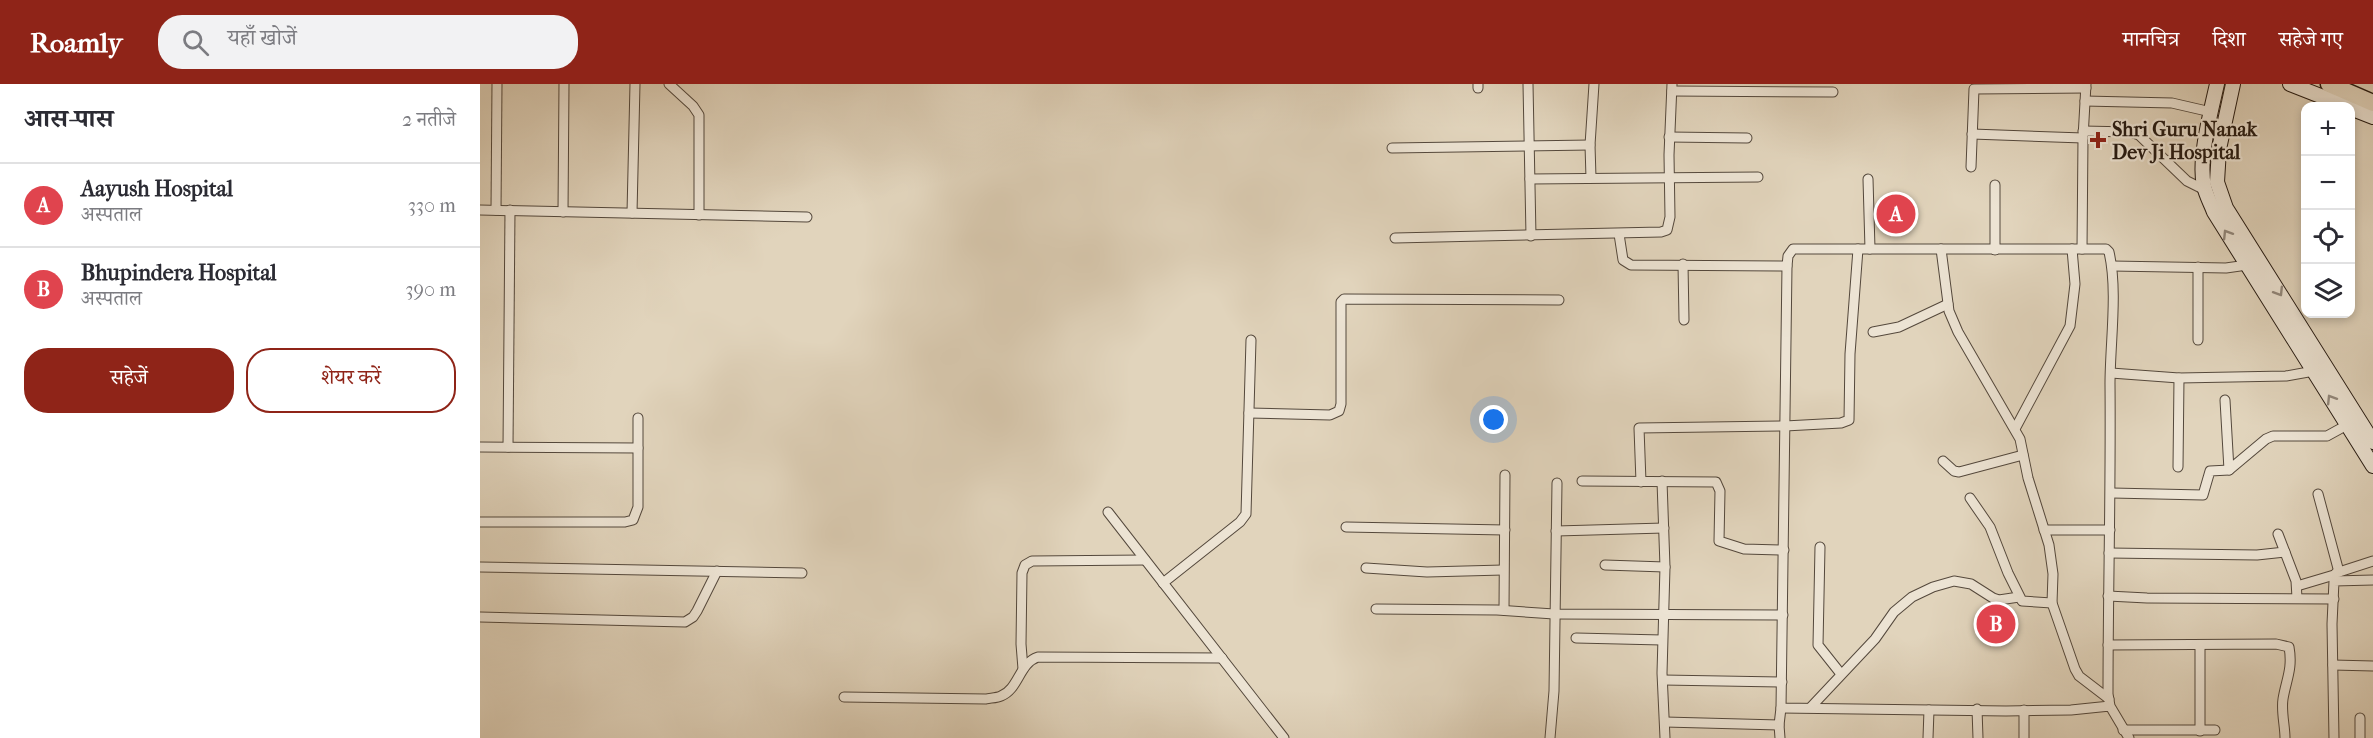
<!DOCTYPE html>
<html lang="hi">
<head>
<meta charset="utf-8">
<style>
  :root { --surface:#fff; --page:#f2f2f3; --text:#2b2b33; --muted:#7c7c81; --line:#e1e1e2; --accent:#8f2418 }
  body { margin:0; font-family:"IM FELL French Canon","Noto Serif Devanagari",serif; background:var(--page); color:var(--text) }
  .controls { position:absolute; right:18px; top:18px; display:grid; overflow:hidden; border-radius:12px; box-shadow:0 3px 9px #0003 }
  .controls button { width:54px; height:54px; display:grid; place-items:center; padding:0; border:0; border-bottom:2px solid var(--line); background:var(--surface); color:var(--text); font:30px sans-serif }
  .you { position:absolute; left:1014px; top:336px; width:21px; height:21px; margin:-15px; border:4px solid #fff; border-radius:50%; background:#1a73e8; box-shadow:0 0 0 9px #1a73e833 }
  .badge { display:grid; place-items:center; width:39px; height:39px; border-radius:50%; background:var(--accent); color:#fff; font-size:20px; font-weight:700 }
  .pin { position:absolute; translate:-50% -50%; border:3px solid #fff; box-shadow:0 2px 6px #0006 }
  .list { margin:0; padding:0; list-style:none }
  h2 { display:flex; justify-content:space-between; align-items:center; height:78px; margin:0; padding:0 24px; font-size:26px }
  h2 small { font-size:20px; font-weight:400; color:var(--muted) }
  .list li { display:grid; grid-template-columns:39px 1fr auto; gap:18px; align-items:center; box-sizing:border-box; height:84px; padding:0 24px; border-top:2px solid var(--line) }
  .list b { display:block; font-size:22px; white-space:nowrap }
  .list p { margin:0; font-size:20px; white-space:nowrap; color:var(--muted) }
  .list em { font-size:20px; font-style:normal; color:var(--muted) }
  .actions { display:flex; gap:12px; padding:18px 24px }
  .actions a { flex:1; padding:14px 0; border:2px solid var(--accent); border-radius:24px; text-align:center; font-size:21px; color:var(--accent) }
  .actions .main { background:var(--accent); color:#fff }
  .icon { flex:none; width:33px; height:33px; fill:none; stroke:currentColor; stroke-width:2; stroke-linecap:round; stroke-linejoin:round }
  .map { position:relative; flex:none; width:1893px; height:654px; overflow:hidden }
  header { display:flex; align-items:center; gap:36px; box-sizing:border-box; height:84px; padding:0 30px; background:var(--accent); color:#fff }
  header strong { font-size:28px }
  nav { display:flex; gap:33px; margin-inline-start:auto; font-size:21px }
  .search { width:420px; height:54px; background:var(--page); display:flex; align-items:center; gap:15px; box-sizing:border-box; padding:0 21px; border-radius:24px; color:var(--muted); font-size:22px }
  main { display:flex }
  aside { flex:1; background:var(--surface) }
  .map>svg:first-child { display:block }
  .lines { fill:none; stroke-linecap:round; stroke-linejoin:round }
  .street-casing { stroke:#54483c; stroke-width:11 }
  .secondary-casing { stroke:#251911; stroke-width:16 }
  .highway-casing { stroke:#251911; stroke-width:19 }
  .street { stroke:#ece3d3; stroke-width:9 }
  .secondary { stroke:#ece3d3; stroke-width:14 }
  .highway { stroke:#e1d4bc; stroke-width:16 }
  .oneway { stroke:#92887c }
  .poi-dot { fill:#8f2418; stroke:#ece3d3; stroke-width:2 }
  .labels { text-anchor:middle; dominant-baseline:central; stroke-width:4.5; stroke-linejoin:round; paint-order:stroke }
  .poi-label { font-size:20px; font-weight:bold; fill:#251911; stroke:#ece3d3; text-anchor:start }
</style>
</head>
<body>
<header>
<strong>Roamly</strong>
<div class="search"><svg class="icon" aria-label="search" viewBox="0 0 24 24"><circle cx="10" cy="10" r="6"/><path d="M15 15l6 6"/></svg>यहाँ खोजें</div>
<nav><a>मानचित्र</a><a>दिशा</a><a>सहेजे गए</a></nav>
</header>
<main>
<aside>
<h2>आस-पास<small>2 नतीजे</small></h2>
<ul class="list">
<li><span class="badge" style="background:#e0444e">A</span><div><b>Aayush Hospital</b><p>अस्पताल</p></div><em>330 m</em></li>
<li><span class="badge" style="background:#e0444e">B</span><div><b>Bhupindera Hospital</b><p>अस्पताल</p></div><em>390 m</em></li>
</ul>
<div class="actions"><a class="main">सहेजें</a><a>शेयर करें</a></div>
</aside>
<div class="map">
<svg width="1893" height="654" viewBox="0 0 1893 654">
  <rect width="100%" height="100%" fill="#e1d4bc"/>
  <filter id="stains"><feTurbulence type="fractalNoise" baseFrequency=".00333" numOctaves="4"/><feColorMatrix values="0 0 0 0 .2 0 0 0 0 .09 0 0 0 0 .02 0 0 0 .5 -.17"/></filter>
  <radialGradient id="worn" r=".72"><stop offset=".6" stop-color="#630" stop-opacity="0"/><stop offset="1" stop-color="#630" stop-opacity=".3"/></radialGradient>
  <g class="lines">
    <g class="street-casing">
      <g id="street">
        <polyline points="189,0 213,22 219,31 219,131"/>
        <polyline points="1048,0 1051,152"/>
        <polyline points="998,4 998,0"/>
        <polyline points="1192,7 1353,8"/>
        <polyline points="1605,17 1692,19 1731,28"/>
        <polyline points="1603,47 1651,48 1659,51 1707,97 1725,106"/>
        <polyline points="1492,50 1603,54"/>
        <polyline points="1189,53 1267,54"/>
        <polyline points="912,64 1110,61"/>
        <polyline points="1491,83 1494,5 1606,4"/>
        <polyline points="1111,94 1110,61 1114,0"/>
        <polyline points="1050,95 1278,93"/>
        <polyline points="1388,95 1390,165"/>
        <polyline points="1515,101 1515,166"/>
        <polyline points="0,126 327,133"/>
        <polyline points="16,126 17,0"/>
        <polyline points="83,128 84,0"/>
        <polyline points="152,129 155,0"/>
        <polyline points="1139,150 1143,176 1151,181 1307,182"/>
        <polyline points="915,154 1181,148 1187,146 1190,133 1189,71 1192,0"/>
        <polyline points="1461,165 1469,227 1478,248 1540,355 1548,394 1569,461 1573,490 1572,519 1595,585 1599,592 1629,615"/>
        <polyline points="1602,165 1603,54 1606,0"/>
        <polyline points="1203,180 1204,236"/>
        <polyline points="1632,182 1746,184 1767,181"/>
        <polyline points="1393,248 1419,243 1468,220"/>
        <polyline points="1718,256 1718,183"/>
        <polyline points="1631,289 1699,294 1806,292 1834,287"/>
        <polyline points="1745,316 1749,386"/>
        <polyline points="769,329 850,331 859,327 861,320 861,218 864,215 1079,216"/>
        <polyline points="1535,345 1590,242 1595,200 1592,165"/>
        <polyline points="0,363 158,364"/>
        <polyline points="28,363 30,126"/>
        <polyline points="1463,377 1474,387 1479,388 1543,371"/>
        <polyline points="1698,383 1699,294"/>
        <polyline points="1102,397 1236,398 1240,407 1239,457 1264,465 1304,466"/>
        <polyline points="1182,397 1185,483 1182,589 1185,654"/>
        <polyline points="1161,398 1159,344 1305,342 1361,339 1369,336 1370,270 1378,165"/>
        <polyline points="1632,409 1723,411 1730,387 1749,386 1786,355 1793,352 1847,352 1867,341"/>
        <polyline points="1838,410 1859,488"/>
        <polyline points="1490,414 1510,443 1528,489 1542,517 1572,519"/>
        <polyline points="628,428 804,654"/>
        <polyline points="0,438 145,438 153,436 158,423 158,334"/>
        <polyline points="866,443 1025,446"/>
        <polyline points="1564,446 1630,446"/>
        <polyline points="1076,447 1184,444"/>
        <polyline points="1798,450 1816,497 1817,514"/>
        <polyline points="1340,463 1338,561 1361,590"/>
        <polyline points="1629,469 1777,471 1805,468"/>
        <polyline points="1125,481 1185,483"/>
        <polyline points="0,483 322,489"/>
        <polyline points="886,484 947,488 1023,486"/>
        <polyline points="1856,489 1893,477"/>
        <polyline points="683,499 760,438 766,430 771,256"/>
        <polyline points="1817,502 1854,491"/>
        <polyline points="1628,512 1667,514 1854,515"/>
        <polyline points="896,525 1017,526 1074,530 1303,531"/>
        <polyline points="1024,526 1025,391"/>
        <polyline points="0,533 205,538 213,533 217,527 237,487"/>
        <polyline points="1096,554 1182,556"/>
        <path d="M 1628,561 L 1796,560 L 1809,563 C 1813,585 1806,596 1803,615 C 1801,627 1805,642 1805,654"/>
        <polyline points="1720,562 1720,647"/>
        <polyline points="1853,581 1893,582"/>
        <polyline points="543,585 541,560 542,489 545,481 552,477 665,476"/>
        <polyline points="1183,596 1302,598"/>
        <path d="M 364,613 L 506,615 C 510,614 517,614 521,612 C 539,605 539,579 558,573 L 742,574"/>
        <path d="M 1630,622 L 1591,626 L 1526,627 L 1301,624 L 1307,182 L 1308,172 L 1313,165 L 1626,165 L 1629,168 C 1638,207 1630,259 1630,300 C 1631,403 1628,507 1628,610 L 1630,622 L 1649,654"/>
        <polyline points="1331,623 1395,555 1414,528 1432,513 1453,503 1474,497 1491,500 1513,514 1519,516 1539,513"/>
        <polyline points="1497,625 1498,654"/>
        <polyline points="1544,626 1544,654"/>
        <polyline points="1880,634 1880,654"/>
        <polyline points="1185,638 1299,641 1301,624"/>
        <polyline points="1299,641 1300,654"/>
        <polyline points="1643,646 1735,646"/>
        <polyline points="1070,654 1074,607 1077,399"/>
        <polyline points="1448,654 1449,626"/>
        <polyline points="1854,654 1852,540 1854,497 1893,496"/>
      </g>
    </g>
    <g class="secondary-casing">
      <g id="secondary">
        <path d="M 1737,0 C 1731,27 1718,75 1724,102 C 1726,111 1731,120 1734,128 L 1893,382"/>
        <polyline points="1753,0 1739,65 1737,98 1746,124 1893,358"/>
        <polyline points="1810,0 1866,22"/>
        <polyline points="1870,24 1893,33"/>
      </g>
    </g>
    <g class="highway-casing">
      <polyline id="highway" points="1849,0 1893,19"/>
    </g>
    <use href="#street" class="street"/>
    <use href="#secondary" class="secondary"/>
    <use href="#highway" class="highway"/>
  </g>
  <defs><path id="oneway-chevron" d="M-2-3.5L2.5 0L-2 3.5" fill="none" stroke-width="1.6" stroke-linecap="round" stroke-linejoin="round" transform="scale(1.5)"/></defs>
  <g class="oneway">
    <use href="#oneway-chevron" transform="translate(1747 150) rotate(-122)"/>
    <use href="#oneway-chevron" transform="translate(1799 208) rotate(58)"/>
    <use href="#oneway-chevron" transform="translate(1851 315) rotate(-122)"/>
  </g>
  <path class="poi-dot" d="M1615 47h6v6h6v6h-6v6h-6v-6h-6v-6h6z"/>
  <g class="labels">
    <g class="poi-label">
      <text x="1632" y="45">Shri Guru Nanak<tspan x="1632" dy="23">Dev Ji Hospital</tspan></text>
    </g>
  </g>
  <rect width="100%" height="100%" filter="url(#stains)"/>
  <rect width="100%" height="100%" fill="url(#worn)"/>
</svg>
<div class="controls">
<button>+</button>
<button>−</button>
<button><svg class="icon" aria-label="locate" viewBox="0 0 24 24"><circle cx="12" cy="12" r="6"/><path d="M12 2v4M12 18v4M2 12h4M18 12h4"/></svg></button>
<button><svg class="icon" aria-label="layers" viewBox="0 0 24 24"><path d="M12 4l9 5-9 5-9-5zM3 14l9 5 9-5"/></svg></button>
</div>
<div class="you"></div>
<div class="pin badge" style="left:1416px;top:130px;background:#e0444e">A</div>
<div class="pin badge" style="left:1516px;top:540px;background:#e0444e">B</div>
</div>
</main>
</body>
</html>
